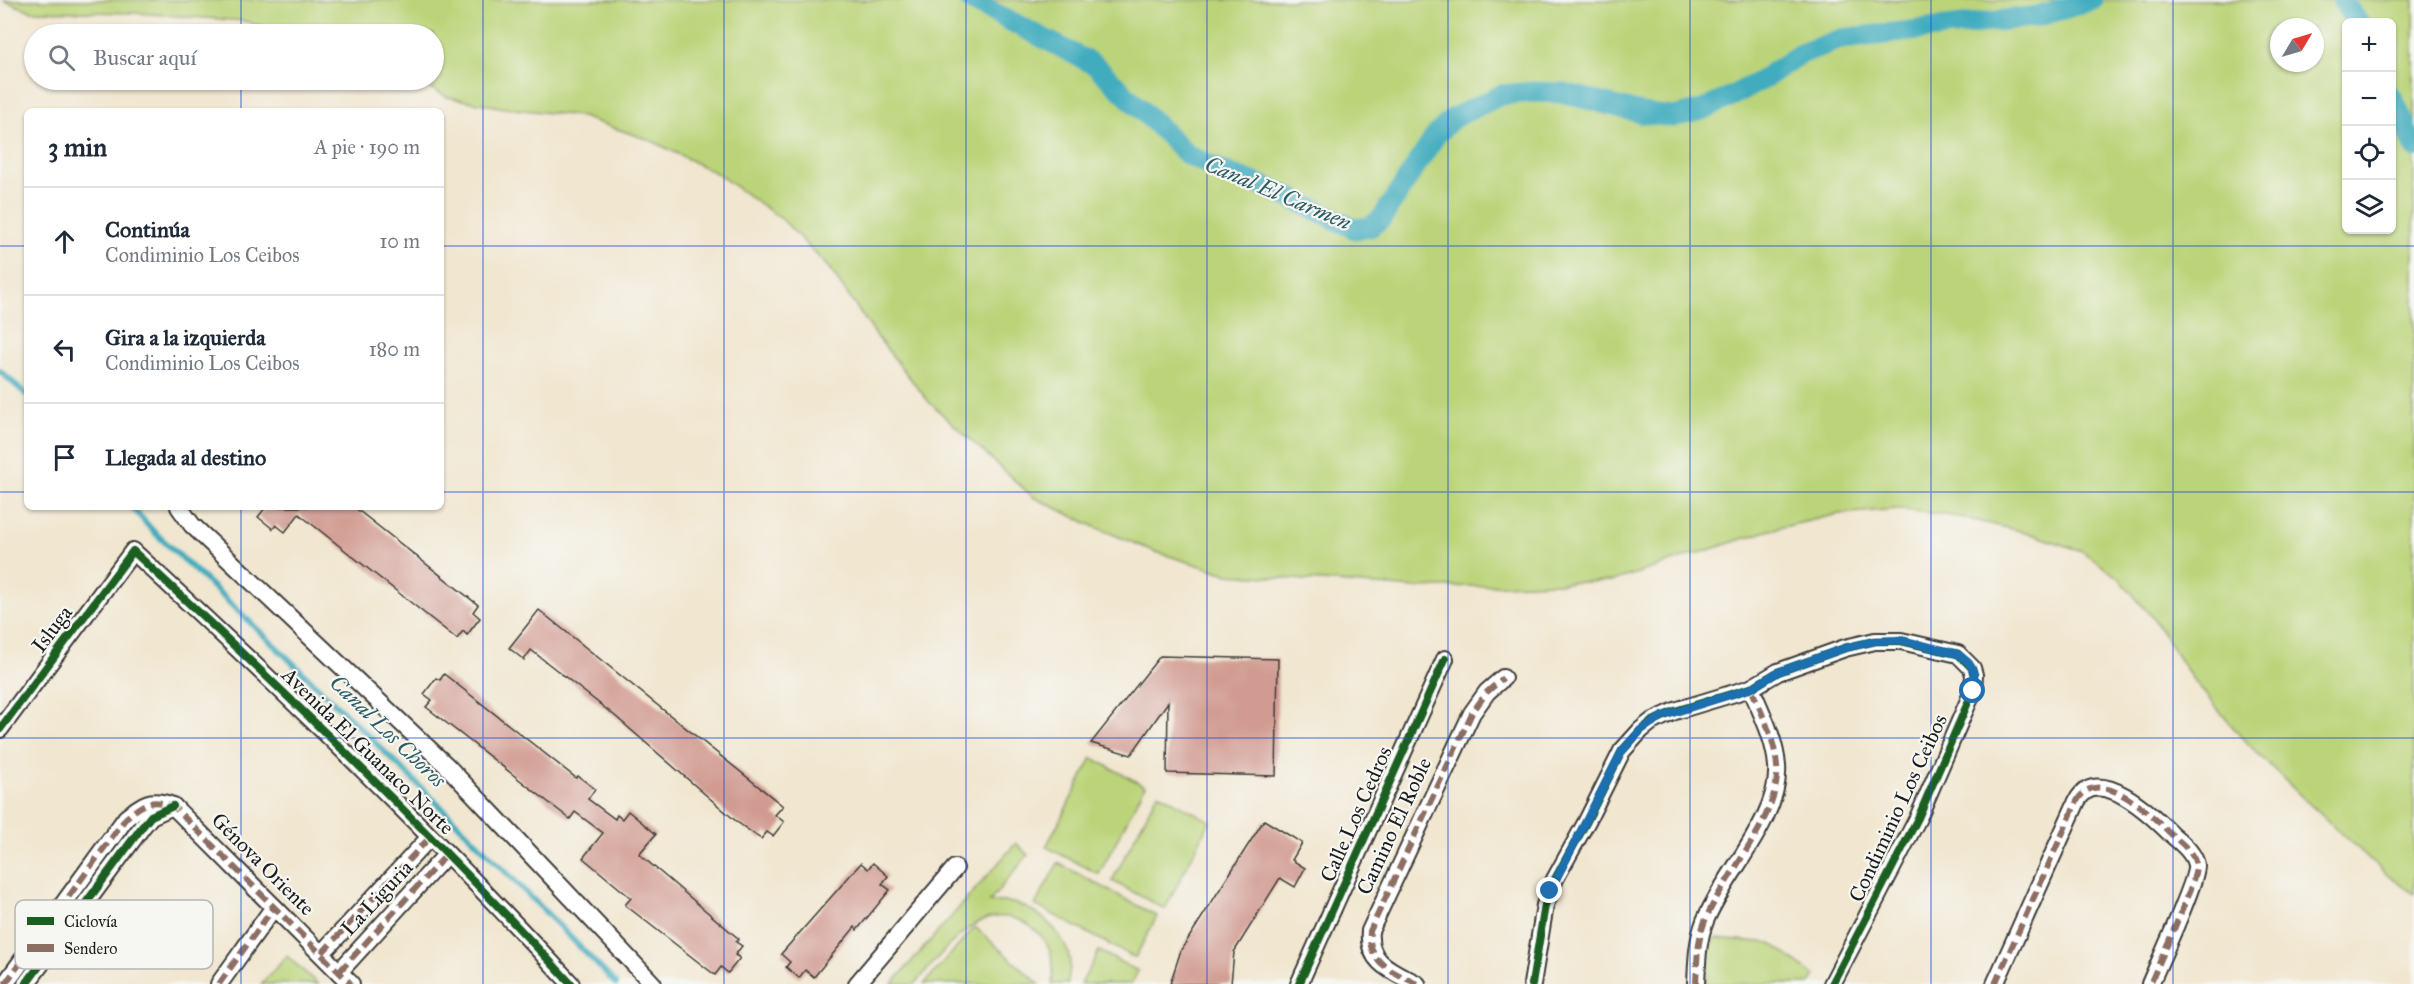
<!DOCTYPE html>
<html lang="es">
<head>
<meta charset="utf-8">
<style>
  :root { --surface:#fff; --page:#f6f6f7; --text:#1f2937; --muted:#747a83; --line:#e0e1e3 }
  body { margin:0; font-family:"IM FELL Great Primer",serif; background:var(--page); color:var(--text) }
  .controls { position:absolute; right:18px; top:18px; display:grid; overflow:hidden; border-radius:9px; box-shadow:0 2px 4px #0004 }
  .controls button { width:54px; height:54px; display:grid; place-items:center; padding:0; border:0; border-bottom:2px solid var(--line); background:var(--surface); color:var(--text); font:30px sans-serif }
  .compass { position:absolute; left:2270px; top:18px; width:54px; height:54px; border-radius:50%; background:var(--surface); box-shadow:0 2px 4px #0004; rotate:52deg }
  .stop { position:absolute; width:18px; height:18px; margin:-14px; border:4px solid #1f6fb2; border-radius:50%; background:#fff }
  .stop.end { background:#1f6fb2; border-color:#fff; box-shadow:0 2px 6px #0008 }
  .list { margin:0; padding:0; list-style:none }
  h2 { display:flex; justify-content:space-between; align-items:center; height:78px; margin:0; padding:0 24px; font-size:26px }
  h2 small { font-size:20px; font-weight:400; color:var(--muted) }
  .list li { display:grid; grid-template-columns:39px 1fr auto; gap:18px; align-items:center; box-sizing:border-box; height:108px; padding:0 24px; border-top:2px solid var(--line) }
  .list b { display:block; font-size:22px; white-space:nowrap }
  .list p { margin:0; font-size:20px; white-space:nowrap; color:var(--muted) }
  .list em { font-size:20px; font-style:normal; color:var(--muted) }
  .icon { flex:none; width:33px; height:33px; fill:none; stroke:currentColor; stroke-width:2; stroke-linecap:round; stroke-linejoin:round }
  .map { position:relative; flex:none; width:2414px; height:984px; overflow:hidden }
  .search { position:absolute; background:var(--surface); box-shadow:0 2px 4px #0004; left:24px; top:24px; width:420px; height:66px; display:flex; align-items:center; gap:15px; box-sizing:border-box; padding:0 21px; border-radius:33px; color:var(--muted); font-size:22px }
  .panel { position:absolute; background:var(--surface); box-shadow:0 2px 4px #0004; left:24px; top:108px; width:420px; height:402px; border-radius:9px }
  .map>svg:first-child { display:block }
  .green { fill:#bbd479; stroke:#6c784a; stroke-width:1.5; fill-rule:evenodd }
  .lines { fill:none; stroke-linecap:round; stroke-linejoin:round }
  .stream { stroke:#40acbe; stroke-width:6 }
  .canal { stroke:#40acbe; stroke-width:21 }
  .building { fill:#d19b92 }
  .minor-casing { stroke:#3c3a37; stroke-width:20 }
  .minor { stroke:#fff; stroke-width:16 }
  .quiet { stroke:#8d6e63; stroke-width:6; stroke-dasharray:12 6; stroke-linecap:butt }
  .cycleway-casing { stroke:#f6f6f2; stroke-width:11 }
  .cycleway { stroke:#1b5e20; stroke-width:8 }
  .route { stroke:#1f6fb2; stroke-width:8 }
  .grid { fill:none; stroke:#1d4ed8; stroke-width:1.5; stroke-opacity:0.55 }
  .labels { text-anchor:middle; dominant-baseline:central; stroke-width:4.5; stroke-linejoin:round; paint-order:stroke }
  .street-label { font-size:21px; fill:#1c1c1c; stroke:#f6f6f2 }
  .water-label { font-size:22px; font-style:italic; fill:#2c5d65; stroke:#f6f6f2 }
  .key { fill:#f6f6f2; stroke:#b5b5b2; stroke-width:1.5 }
  .key-label { font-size:16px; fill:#1c1c1c }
</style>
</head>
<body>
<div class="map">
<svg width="2414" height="984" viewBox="0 0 2414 984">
  <rect width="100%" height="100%" fill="#f6f6f2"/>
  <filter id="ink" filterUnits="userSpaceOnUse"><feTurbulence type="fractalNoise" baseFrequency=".0167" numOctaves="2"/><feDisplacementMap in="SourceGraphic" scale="12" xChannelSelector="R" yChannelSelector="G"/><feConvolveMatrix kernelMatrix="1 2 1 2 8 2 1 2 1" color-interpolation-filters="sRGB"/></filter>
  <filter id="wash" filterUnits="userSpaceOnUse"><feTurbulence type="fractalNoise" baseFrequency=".008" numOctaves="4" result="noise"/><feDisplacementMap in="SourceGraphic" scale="24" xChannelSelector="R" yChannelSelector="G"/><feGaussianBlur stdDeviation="1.35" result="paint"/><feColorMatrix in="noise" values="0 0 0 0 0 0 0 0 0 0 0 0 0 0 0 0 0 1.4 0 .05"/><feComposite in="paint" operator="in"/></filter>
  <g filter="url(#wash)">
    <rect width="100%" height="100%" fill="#f1e6cf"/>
    <g class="green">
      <path d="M 2,0 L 2414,0 L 2414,894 L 2387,875 L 2304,799 L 2242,738 L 2191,677 L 2155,621 L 2120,579 L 2082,551 L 2025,532 L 1960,517 L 1898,509 L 1839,514 L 1770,530 L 1613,581 L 1416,588 L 1227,574 L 1156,552 L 1095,527 L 1033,497 L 929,402 L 878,338 L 829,268 L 783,220 L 716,173 L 652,141 L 579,116 L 505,108 L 447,97 L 415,80 L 434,80 L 434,34 L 287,34 L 245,21 L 137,13 L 31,11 ZM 2392,22 L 2392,230 L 2346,230 L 2346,22 ZM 2279,27 L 2315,27 L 2315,63 L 2279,63 Z"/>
      <polygon points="1092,758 1145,786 1099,874 1046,847"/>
      <polygon points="1158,793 1210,821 1165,909 1112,881"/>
      <path d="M 1016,843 L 1028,855 L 989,902 C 996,902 1005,901 1013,903 C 1039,909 1069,936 1070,965 C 1070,971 1068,978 1068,984 L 1052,984 C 1055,963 1052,944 1035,930 C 986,889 944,951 915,984 L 892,984 Z"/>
      <polygon points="1058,863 1157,916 1135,958 1035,905"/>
      <polygon points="975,927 1039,984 924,984"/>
      <polygon points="1716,938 1771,943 1815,976 1810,984 1706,984 1708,947"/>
      <polygon points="1099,951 1138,971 1131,984 1081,984"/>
      <polygon points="287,956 318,984 261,984"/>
    </g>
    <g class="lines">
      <g class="stream">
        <polyline points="0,371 27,395"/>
        <path d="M 132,507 L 152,530 C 311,678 466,829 616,984"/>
      </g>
      <g class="canal">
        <polyline points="970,0 1095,65 1188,155 1220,170 1272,189 1355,229 1370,227 1382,218 1436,135 1453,118 1501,95 1533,92 1564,93 1641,113 1673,117 1702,110 1724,100 1762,80 1800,54 1841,39 2040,16 2093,0"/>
        <polyline points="2342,0 2358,22"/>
        <polyline points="2392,96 2414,147"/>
      </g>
    </g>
    <g id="blocks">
      <g class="building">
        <polygon points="266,507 354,507 478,605 473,612 480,618 467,635 463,631 457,639 299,514 285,532 276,525 273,529 258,517"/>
        <polygon points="539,610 783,806 775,815 784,822 773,836 767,832 761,839 737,822 615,716 531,650 524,660 509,648"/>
        <polygon points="1160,656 1278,659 1276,776 1167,773 1168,702 1131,755 1091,743"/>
        <polygon points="444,674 576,778 578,776 595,789 588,799 615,819 617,815 622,819 628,811 656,834 639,854 739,939 736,942 742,946 735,955 740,958 728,973 721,967 715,975 625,905 631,898 583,858 603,833 575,812 570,819 426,707 432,700 424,694 436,678 440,680"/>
        <polygon points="1264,820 1302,843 1292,860 1305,868 1295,887 1280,878 1234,952 1231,984 1170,984 1181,950"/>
        <polygon points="861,863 868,869 873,863 888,876 882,884 890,890 857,930 855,927 814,977 805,970 799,978 786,967 790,962 781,954"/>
      </g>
    </g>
  </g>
  <g filter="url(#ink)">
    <use href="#blocks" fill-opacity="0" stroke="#3c3a37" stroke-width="1.5"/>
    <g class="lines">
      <g class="minor-casing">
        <g id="minor">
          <polyline points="179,507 192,525 447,766 653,984"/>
          <path d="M 0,729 L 133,551 C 283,690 432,833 571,984"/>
          <polyline points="322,953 430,837"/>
          <polyline points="339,972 447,854"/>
          <path d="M 5,984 L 126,818 C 144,803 150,798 173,806 L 351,984"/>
          <polyline points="26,984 142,827 151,816 173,806"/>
          <polyline points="219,984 274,907"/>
          <polyline points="857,984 955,868"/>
          <polyline points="1299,984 1445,659"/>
          <path d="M 1417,984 C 1392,971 1367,963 1370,931 L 1472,713 L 1487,692 L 1503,678"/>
          <polyline points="1532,984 1545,905 1555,879 1587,821 1622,751 1641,730 1651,722 1675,711 1751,688 1778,672 1845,648 1875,641 1901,641 1958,654 1972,668 1974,675 1973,691 1918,818 1832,984"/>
          <path d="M 1696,984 C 1697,963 1697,941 1705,921 C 1724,874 1781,817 1777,766 C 1775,739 1761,712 1751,688"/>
          <path d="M 1995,984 L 2077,801 C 2098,763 2153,816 2171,834 C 2180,842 2194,852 2196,865 C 2198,879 2158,965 2150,984"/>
        </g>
      </g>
      <use href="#minor" class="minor"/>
      <g class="quiet">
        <polyline points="322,953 430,837"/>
        <polyline points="339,972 447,854"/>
        <path d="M 5,984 L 126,818 C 144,803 150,798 173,806 L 351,984"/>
        <polyline points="219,984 274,907"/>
        <path d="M 1417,984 C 1392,971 1367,963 1370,931 L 1472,713 L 1487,692 L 1503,678"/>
        <path d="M 1696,984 C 1697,963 1697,941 1705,921 C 1724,874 1781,817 1777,766 C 1775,739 1761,712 1751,688"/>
        <path d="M 1995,984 L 2077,801 C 2098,763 2153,816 2171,834 C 2180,842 2194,852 2196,865 C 2198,879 2158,965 2150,984"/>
      </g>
      <g class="cycleway-casing">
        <g id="cycleway">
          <path d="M 0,729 L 133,551 C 283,690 432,833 571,984"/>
          <polyline points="26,984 142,827 151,816 173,806"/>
          <polyline points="1299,984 1445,659"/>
          <polyline points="1532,984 1545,905 1555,879 1587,821 1622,751 1641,730 1651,722 1675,711 1751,688 1778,672 1845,648 1875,641 1901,641 1958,654 1972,668 1974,675 1973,691 1918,818 1832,984"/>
        </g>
      </g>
      <use href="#cycleway" class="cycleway"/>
    </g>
  </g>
  <g class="lines" filter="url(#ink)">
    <polyline class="route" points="1550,891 1622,751 1641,730 1663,716 1752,688 1778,672 1845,648 1875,641 1901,640 1958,654 1968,662 1972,668 1974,675 1973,691"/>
  </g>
  <path class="grid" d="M 241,0 L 241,34M 483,0 L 483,984M 724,0 L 724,984M 966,0 L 966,984M 1207,0 L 1207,984M 1448,0 L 1448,984M 1690,0 L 1690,984M 1931,0 L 1931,984M 2173,0 L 2173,984M 241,80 L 241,111M 0,246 L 27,246M 441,246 L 2414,246M 0,492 L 27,492M 441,492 L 2414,492M 241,507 L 241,984M 0,738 L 2414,738"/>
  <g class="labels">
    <g class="street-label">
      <text transform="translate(52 629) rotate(-53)">Isluga</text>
      <text transform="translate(368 751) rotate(44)">Avenida El Guanaco Norte</text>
      <text transform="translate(1898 808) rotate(-65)">Condiminio Los Ceibos</text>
      <text transform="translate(1356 814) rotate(-66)">Calle Los Cedros</text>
      <text transform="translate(1394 826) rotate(-65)">Camino El Roble</text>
      <text transform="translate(263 864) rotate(45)">Génova Oriente</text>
      <text transform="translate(377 898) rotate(-47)">La Liguria</text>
    </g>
    <g class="water-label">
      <text transform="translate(1278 193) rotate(23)">Canal El Carmen</text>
      <text transform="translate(388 731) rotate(44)">Canal Los Choros</text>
    </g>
  </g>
  <rect x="15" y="900" width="198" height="69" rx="9" class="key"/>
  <rect x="27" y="917" width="27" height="8" fill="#1b5e20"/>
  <rect x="27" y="944" width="27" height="8" fill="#8d6e63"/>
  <g class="key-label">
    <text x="64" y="927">Ciclovía</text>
    <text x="64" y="954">Sendero</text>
  </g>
</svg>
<div class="controls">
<button>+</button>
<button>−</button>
<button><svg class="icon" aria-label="locate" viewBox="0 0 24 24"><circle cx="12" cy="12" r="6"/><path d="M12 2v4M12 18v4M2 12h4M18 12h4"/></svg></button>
<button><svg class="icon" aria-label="layers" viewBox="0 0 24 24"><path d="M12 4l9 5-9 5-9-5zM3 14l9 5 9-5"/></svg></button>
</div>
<svg class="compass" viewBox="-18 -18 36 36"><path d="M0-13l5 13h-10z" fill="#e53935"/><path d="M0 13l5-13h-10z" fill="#747a83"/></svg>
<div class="stop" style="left:1973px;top:691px"></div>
<div class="stop end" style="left:1550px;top:891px"></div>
<div class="search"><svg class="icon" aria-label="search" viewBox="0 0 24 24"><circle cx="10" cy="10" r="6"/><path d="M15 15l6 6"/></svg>Buscar aquí</div>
<section class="panel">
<h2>3 min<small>A pie · 190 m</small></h2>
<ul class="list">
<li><svg class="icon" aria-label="ahead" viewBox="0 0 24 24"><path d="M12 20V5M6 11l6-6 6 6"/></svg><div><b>Continúa</b><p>Condiminio Los Ceibos</p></div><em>10 m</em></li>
<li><svg class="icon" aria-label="left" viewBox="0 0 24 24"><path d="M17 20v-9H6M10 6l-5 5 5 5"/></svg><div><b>Gira a la izquierda</b><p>Condiminio Los Ceibos</p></div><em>180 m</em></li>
<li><svg class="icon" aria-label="arrive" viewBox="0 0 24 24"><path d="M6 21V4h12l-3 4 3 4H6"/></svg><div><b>Llegada al destino</b></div></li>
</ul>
</section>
</div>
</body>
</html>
